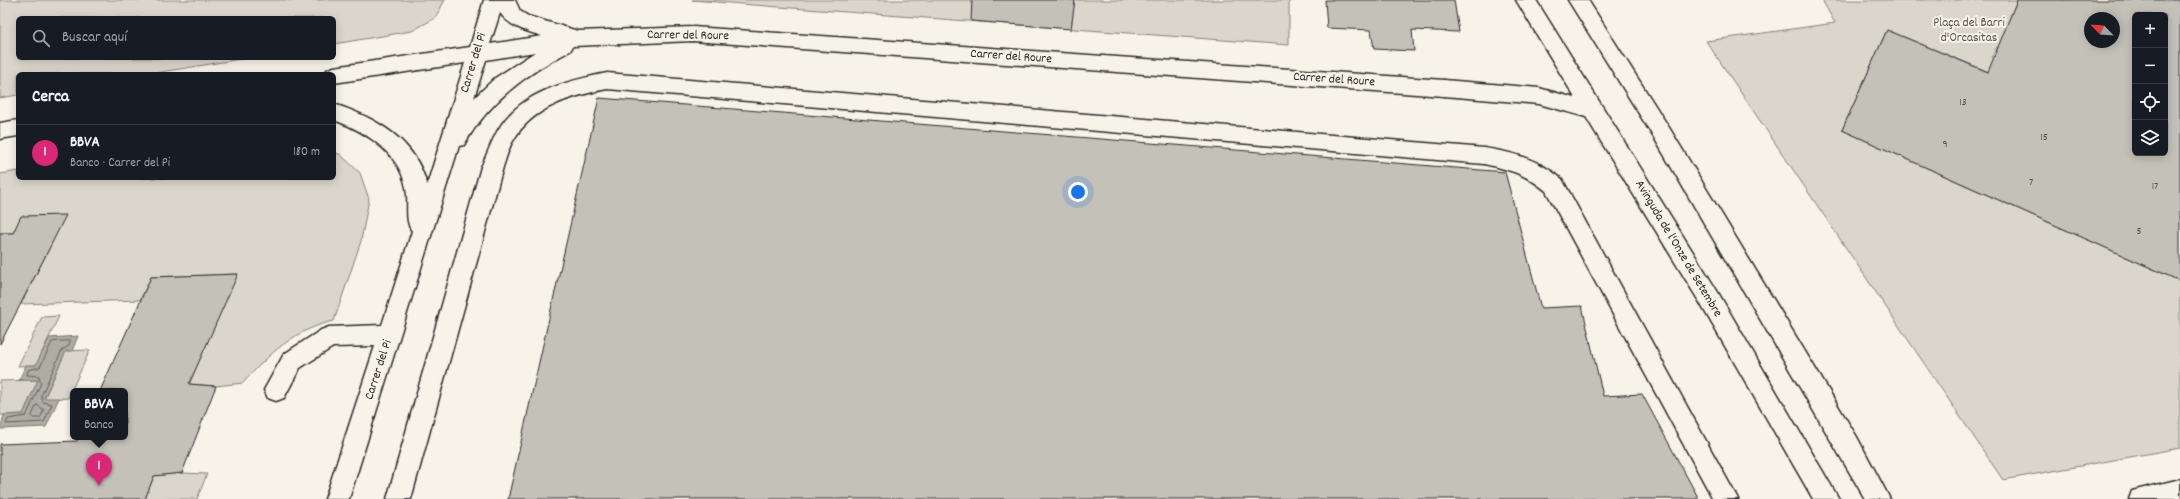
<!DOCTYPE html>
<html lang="es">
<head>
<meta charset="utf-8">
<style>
  :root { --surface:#171b24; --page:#242831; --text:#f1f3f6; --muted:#9ea1a6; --line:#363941; --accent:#db2777 }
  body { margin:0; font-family:Dekko,sans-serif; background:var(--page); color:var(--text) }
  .controls { position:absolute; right:12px; top:12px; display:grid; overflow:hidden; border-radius:6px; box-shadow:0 2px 10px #0003 }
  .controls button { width:36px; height:36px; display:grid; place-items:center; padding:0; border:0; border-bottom:1px solid var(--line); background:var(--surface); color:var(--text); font:20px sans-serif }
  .compass { position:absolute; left:2084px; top:12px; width:36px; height:36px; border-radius:50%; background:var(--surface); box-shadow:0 2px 10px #0003; rotate:295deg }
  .you { position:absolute; left:1078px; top:192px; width:14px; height:14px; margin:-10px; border:3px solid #fff; border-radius:50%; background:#1a73e8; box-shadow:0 0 0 6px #1a73e833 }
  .badge { display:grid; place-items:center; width:26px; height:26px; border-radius:50%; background:var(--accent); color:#fff; font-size:13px; font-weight:700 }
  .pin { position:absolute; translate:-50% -33px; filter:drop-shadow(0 1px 2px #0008) }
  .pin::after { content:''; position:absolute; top:21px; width:14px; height:12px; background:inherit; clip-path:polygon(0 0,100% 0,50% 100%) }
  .popup { position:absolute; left:70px; top:388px; width:58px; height:52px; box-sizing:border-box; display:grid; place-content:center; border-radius:6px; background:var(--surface); filter:drop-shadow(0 1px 3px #0005); font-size:13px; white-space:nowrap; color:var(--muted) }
  .popup b { font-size:15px; color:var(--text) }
  .popup::after { content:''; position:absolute; left:50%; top:100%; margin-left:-8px; border:8px solid transparent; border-top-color:var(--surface) }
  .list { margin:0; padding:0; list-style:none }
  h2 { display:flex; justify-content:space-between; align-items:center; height:52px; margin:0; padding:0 16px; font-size:17px }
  h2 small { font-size:13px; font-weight:400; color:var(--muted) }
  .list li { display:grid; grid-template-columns:26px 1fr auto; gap:12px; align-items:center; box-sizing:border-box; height:56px; padding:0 16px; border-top:1px solid var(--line) }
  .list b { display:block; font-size:15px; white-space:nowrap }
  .list p { margin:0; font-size:13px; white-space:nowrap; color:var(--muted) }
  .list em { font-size:13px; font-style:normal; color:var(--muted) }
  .icon { flex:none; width:22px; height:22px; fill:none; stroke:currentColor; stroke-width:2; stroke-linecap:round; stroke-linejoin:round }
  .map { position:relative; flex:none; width:2180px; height:499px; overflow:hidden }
  .search { position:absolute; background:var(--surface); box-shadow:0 2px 10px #0003; left:16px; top:16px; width:320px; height:44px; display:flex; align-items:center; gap:10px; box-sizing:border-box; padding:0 14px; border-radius:6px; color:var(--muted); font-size:15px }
  .panel { position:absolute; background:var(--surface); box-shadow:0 2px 10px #0003; left:16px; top:72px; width:320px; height:108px; border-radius:6px }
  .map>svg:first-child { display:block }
  .green { fill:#dad6cc; stroke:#82807c }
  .water { fill:#afaca4; stroke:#7a7874 }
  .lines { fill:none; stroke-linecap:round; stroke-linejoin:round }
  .shore { stroke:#605f5b; stroke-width:1 }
  .building { fill:#c4c1b9; stroke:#2b2b2b; fill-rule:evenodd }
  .minor-casing { stroke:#2b2b2b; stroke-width:3 }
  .major-casing { stroke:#2b2b2b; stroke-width:3 }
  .minor { fill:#f7f3e8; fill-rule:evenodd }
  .major { fill:#f7f3e8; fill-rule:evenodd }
  .labels { text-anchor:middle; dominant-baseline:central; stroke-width:4; stroke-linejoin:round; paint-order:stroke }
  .number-label { font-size:11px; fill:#51504e }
  .park-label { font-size:13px; fill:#575653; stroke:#f7f3e8 }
  .street-label { font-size:13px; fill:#2b2b2b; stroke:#f7f3e8 }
</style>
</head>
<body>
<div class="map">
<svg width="2180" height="499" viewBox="0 0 2180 499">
  <rect width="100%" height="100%" fill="#f7f3e8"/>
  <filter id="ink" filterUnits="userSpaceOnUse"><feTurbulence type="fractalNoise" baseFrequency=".025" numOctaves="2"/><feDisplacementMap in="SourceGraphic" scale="8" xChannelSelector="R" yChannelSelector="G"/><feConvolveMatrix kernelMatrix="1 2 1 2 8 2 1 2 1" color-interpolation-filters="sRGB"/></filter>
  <g filter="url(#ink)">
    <g class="green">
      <polygon points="0,0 445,0 435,18 412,31 334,44 334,18 18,18 18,58 247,58 149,74 18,74 18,95 0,98"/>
      <polygon points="692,0 1289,0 1289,45 766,6"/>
      <polygon points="1822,0 2017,0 2003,35 2135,105 1997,47 1992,57 2135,117 2135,132 1887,30 1842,130 2180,281 2180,448 2003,480 1706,41 1835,23"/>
      <path d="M 334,152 L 341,155 L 360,173 L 369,199 L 361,241 L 334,321 C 295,329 269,354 243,383 L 216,386 L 189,384 L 237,274 L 151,277 L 140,300 L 21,304 L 49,249 L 22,216 L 13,233 L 0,233 L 0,174 L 18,171 L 18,178 L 334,178 Z"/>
      <polygon points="59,316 36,365 18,366 42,317"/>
      <polygon points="90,350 68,398 44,399 66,351"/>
      <polygon points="38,380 23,414 0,415 0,381"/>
      <polygon points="182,473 207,474 197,499 145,499 154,476"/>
    </g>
    <polygon class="water" points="78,336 72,351 66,351 44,398 59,398 46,427 0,429 4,415 23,414 38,380 19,380 26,365 36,365 49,338"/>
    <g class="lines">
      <g class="shore">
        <polygon points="70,341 69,346 62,350 41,396 43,402 52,404 44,422 6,424 8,419 26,416 41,383 39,376 27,375 28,370 40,367 52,342"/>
        <polygon points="37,405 44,410 40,418 33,418 32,416"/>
      </g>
    </g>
    <g class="building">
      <polygon points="972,0 1075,0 1071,29 971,21"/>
      <polygon points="1325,0 1454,0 1459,32 1412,30 1414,51 1374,49 1371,30 1327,28"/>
      <path d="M 2017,0 L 2180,0 L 2180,281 L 1842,130 L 1887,30 L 1988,72 ZM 2135,15 L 2165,15 L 2165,153 L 2135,153 ZM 2090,18 L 2114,18 L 2114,42 L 2090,42 Z"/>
      <polygon points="599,98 1505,172 1541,308 1582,306 1603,396 1642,394 1699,499 508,499"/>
      <polygon points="66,215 49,249 0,344 0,233 13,233 21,216"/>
      <polygon points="238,274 189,384 216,386 182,473 154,476 145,499 0,499 0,444 77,441 79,437 125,437 125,391 100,391 151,277"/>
    </g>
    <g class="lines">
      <g class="minor-casing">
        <g id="minor">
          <path d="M 484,0 L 515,0 L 520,11 L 528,16 L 578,31 L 693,27 L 1444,80 L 1451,82 L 1454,88 L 1451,94 L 1444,96 L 693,41 L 573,46 L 570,51 C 526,74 489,101 464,145 L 459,146 L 349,499 L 325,499 L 375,346 L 333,347 L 300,368 L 284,398 L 276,401 L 268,398 L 264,390 L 284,354 L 321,330 L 329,327 L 382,325 L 412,231 C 405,222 408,207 407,195 C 404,156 368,132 334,120 L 334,104 C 376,118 415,139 427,185 L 465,63 L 334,83 L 334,74 L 325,74 L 327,70 L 334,67 L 470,47 ZM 500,13 C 510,27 526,31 542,36 L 490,44 ZM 535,52 L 495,78 L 474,98 L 486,60 Z"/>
          <path d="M 607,73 L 1484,148 C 1515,153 1536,158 1562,179 L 1738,499 L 1713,499 L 1546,191 C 1525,174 1511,170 1484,164 L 607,89 C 572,96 532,107 513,141 C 508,149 506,159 503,167 L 411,499 L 387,499 L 481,167 C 487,155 491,142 498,130 C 520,92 567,81 607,73 Z"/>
          <polygon points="18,120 18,136 0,139 0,123"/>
          <polygon points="2180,479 2180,499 2129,499 2132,491"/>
        </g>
      </g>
      <g class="major-casing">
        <g id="major">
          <polygon points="1516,0 1536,0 1716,289 1839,499 1813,499 1700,303 1586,117 1539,104 1444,96 1437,94 1434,88 1437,82 1444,80 1539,88 1575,98"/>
          <polygon points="1568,0 1588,0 1670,129 1857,437 1890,499 1865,499 1656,141"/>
        </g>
      </g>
      <use href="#minor" class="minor"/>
      <use href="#major" class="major"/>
    </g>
  </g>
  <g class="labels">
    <g class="number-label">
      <text x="1963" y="103">13</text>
      <text x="2044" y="138">15</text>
      <text x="1945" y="145">9</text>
      <text x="2031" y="183">7</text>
      <text x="2155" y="187">17</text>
      <text x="2139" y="232">5</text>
    </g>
    <g class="park-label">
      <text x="1969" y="23">Plaça del Barri<tspan x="1969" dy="15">d'Orcasitas</tspan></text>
    </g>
    <g class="street-label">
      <text transform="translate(688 36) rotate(1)">Carrer del Roure</text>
      <text transform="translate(1011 57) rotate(4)">Carrer del Roure</text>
      <text transform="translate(474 63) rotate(-73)">Carrer del Pi</text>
      <text transform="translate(1334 80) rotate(4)">Carrer del Roure</text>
      <text transform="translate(1678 249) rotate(59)">Avinguda de l'Onze de Setembre</text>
      <text transform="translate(379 370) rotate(-72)">Carrer del Pi</text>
    </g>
  </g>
</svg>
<div class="controls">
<button>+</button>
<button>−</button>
<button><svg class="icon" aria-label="locate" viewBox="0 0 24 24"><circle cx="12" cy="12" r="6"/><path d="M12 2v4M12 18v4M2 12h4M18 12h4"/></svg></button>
<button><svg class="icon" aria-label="layers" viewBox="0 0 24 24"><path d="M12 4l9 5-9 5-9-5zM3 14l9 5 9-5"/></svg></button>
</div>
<svg class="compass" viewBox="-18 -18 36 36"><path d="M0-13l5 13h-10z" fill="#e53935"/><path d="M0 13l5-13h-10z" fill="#9ea1a6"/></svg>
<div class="you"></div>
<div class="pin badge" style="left:99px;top:486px">1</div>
<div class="popup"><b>BBVA</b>Banco</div>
<div class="search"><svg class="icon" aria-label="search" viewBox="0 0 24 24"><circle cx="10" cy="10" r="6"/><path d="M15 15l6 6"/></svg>Buscar aquí</div>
<section class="panel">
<h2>Cerca<small></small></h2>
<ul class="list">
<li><span class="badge">1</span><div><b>BBVA</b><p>Banco · Carrer del Pi</p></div><em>180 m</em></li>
</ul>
</section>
</div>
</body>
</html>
